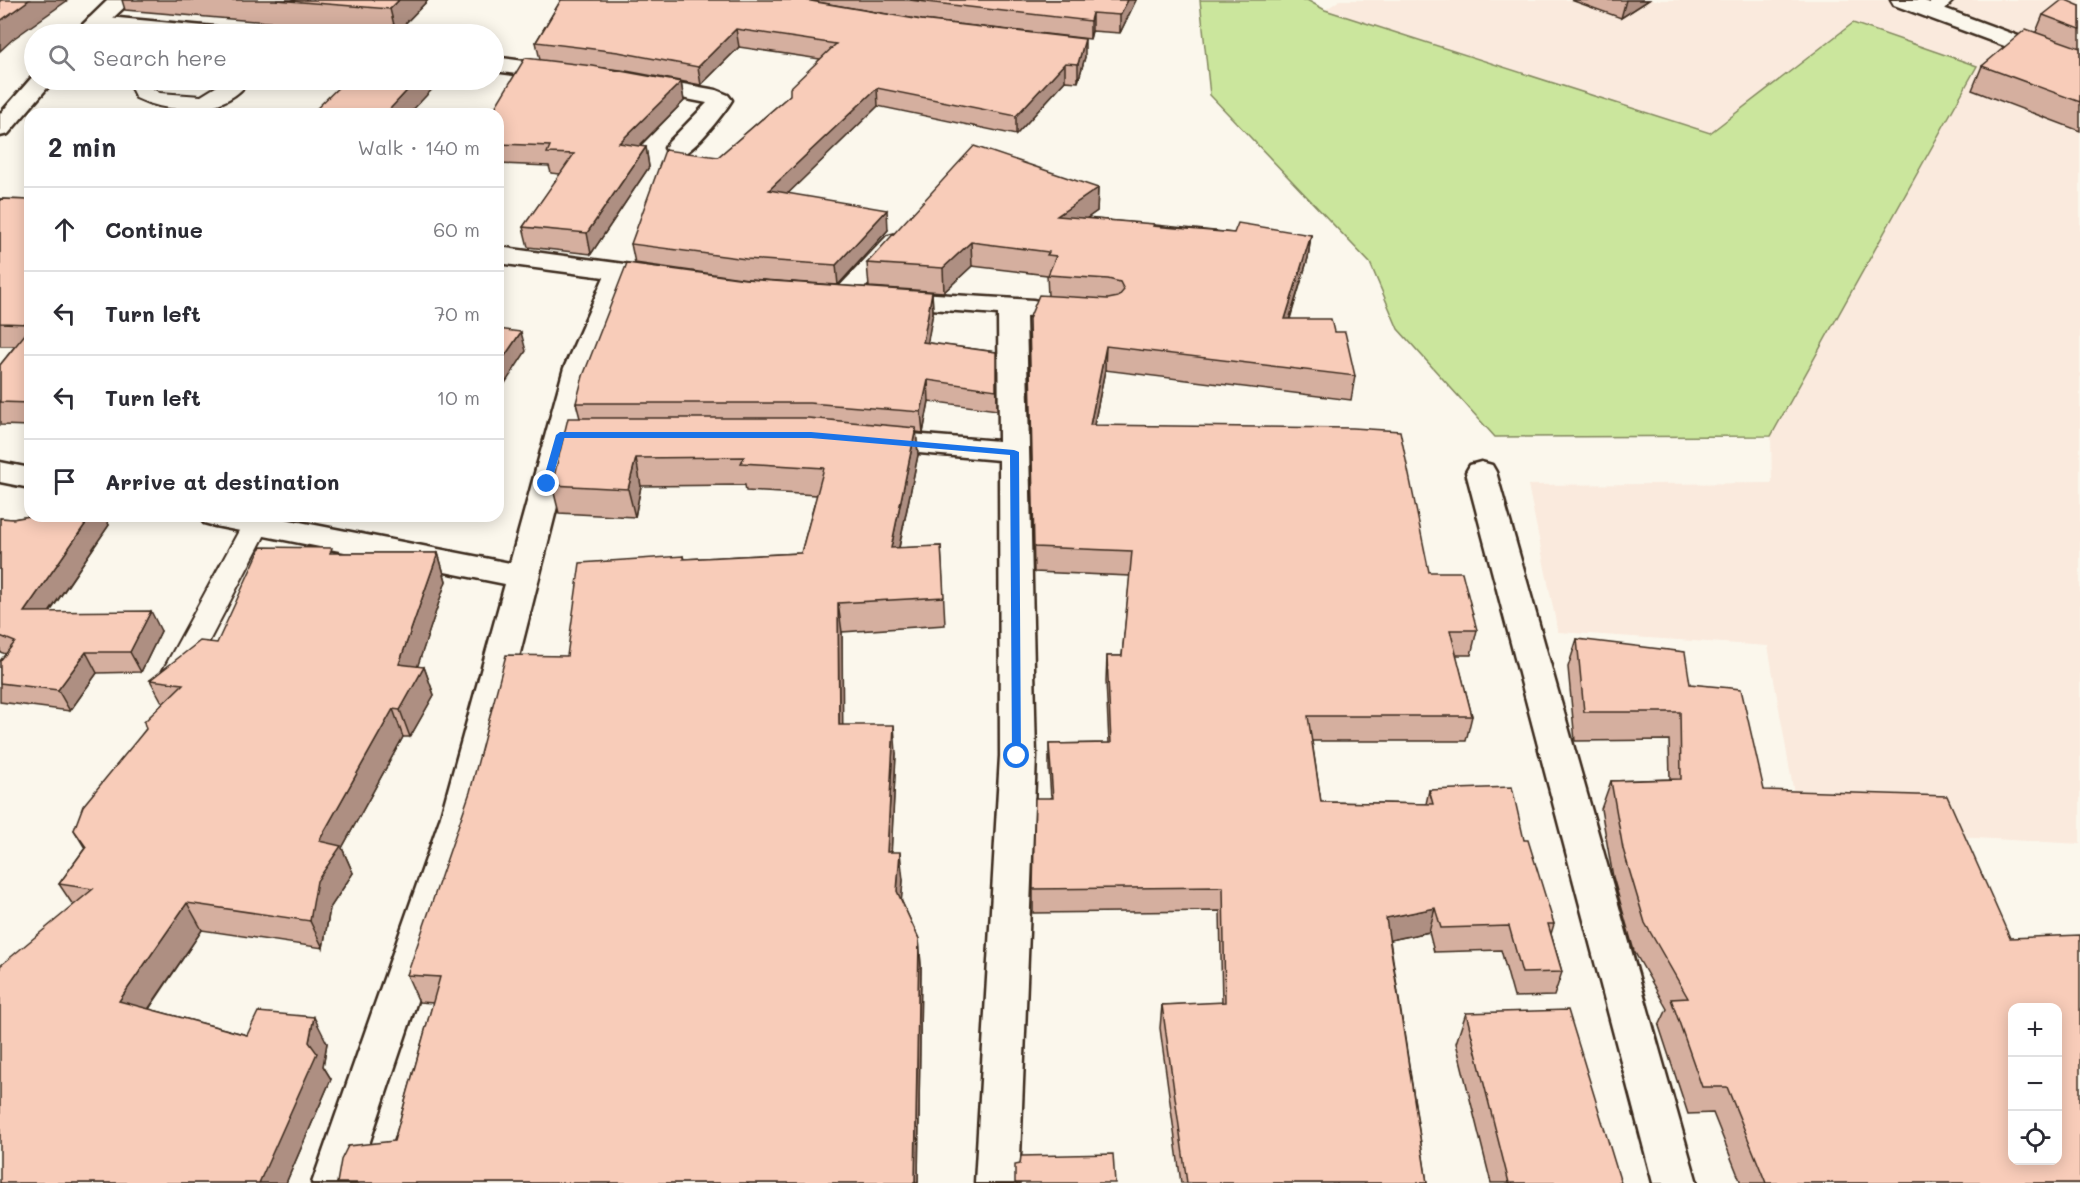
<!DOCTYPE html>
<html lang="en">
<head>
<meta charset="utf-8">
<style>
  :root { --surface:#fff; --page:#f2f2f3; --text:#2b2b33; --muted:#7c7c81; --line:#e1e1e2 }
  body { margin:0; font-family:Mali,sans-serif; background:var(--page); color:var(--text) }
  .controls { position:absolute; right:18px; bottom:18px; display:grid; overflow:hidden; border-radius:12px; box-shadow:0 3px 15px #0003 }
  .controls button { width:54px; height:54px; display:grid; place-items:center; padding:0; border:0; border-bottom:2px solid var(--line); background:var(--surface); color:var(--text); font:30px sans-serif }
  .stop { position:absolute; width:18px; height:18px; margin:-14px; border:4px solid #1a73e8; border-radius:50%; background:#fff }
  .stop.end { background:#1a73e8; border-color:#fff; box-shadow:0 2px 6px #0008 }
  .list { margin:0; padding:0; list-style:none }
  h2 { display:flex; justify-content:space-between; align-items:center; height:78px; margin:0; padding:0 24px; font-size:26px }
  h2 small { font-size:20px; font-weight:400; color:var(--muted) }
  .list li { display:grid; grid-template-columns:39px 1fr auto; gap:18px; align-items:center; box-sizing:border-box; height:84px; padding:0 24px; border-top:2px solid var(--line) }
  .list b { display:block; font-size:22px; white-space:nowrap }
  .list em { font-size:20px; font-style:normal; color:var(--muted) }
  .icon { flex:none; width:33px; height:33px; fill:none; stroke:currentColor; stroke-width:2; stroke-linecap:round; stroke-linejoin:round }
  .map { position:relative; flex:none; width:2080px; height:1183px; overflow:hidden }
  .search { position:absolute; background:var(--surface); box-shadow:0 3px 15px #0003; left:24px; top:24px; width:480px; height:66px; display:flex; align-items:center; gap:15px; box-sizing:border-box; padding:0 21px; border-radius:33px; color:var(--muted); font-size:22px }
  .panel { position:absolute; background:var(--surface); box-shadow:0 3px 15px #0003; left:24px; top:108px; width:480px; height:414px; border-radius:18px }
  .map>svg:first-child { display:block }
  .built { fill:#faeadd }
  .green { fill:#cbe69d; stroke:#83885e; stroke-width:1.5 }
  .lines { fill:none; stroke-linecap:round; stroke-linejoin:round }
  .lane-casing { stroke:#3b2a1e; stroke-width:4 }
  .street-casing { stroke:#3b2a1e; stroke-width:5 }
  .secondary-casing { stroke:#3b2a1e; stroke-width:5 }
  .lane { fill:#fbf7ec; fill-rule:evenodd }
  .street { fill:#fbf7ec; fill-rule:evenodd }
  .secondary { fill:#fbf7ec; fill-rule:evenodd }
  .wall { fill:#d5af9f; stroke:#3b2a1e; stroke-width:1.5 }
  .shaded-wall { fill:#ae8f82; stroke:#3b2a1e; stroke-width:1.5 }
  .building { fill:#f8ccb9; stroke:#3b2a1e; stroke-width:1.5; fill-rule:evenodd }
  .route { fill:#1a73e8 }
</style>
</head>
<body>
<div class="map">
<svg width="2080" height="1183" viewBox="0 0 2080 1183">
  <rect width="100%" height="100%" fill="#fbf7ec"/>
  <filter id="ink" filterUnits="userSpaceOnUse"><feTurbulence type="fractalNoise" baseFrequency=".0167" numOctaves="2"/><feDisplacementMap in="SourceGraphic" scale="12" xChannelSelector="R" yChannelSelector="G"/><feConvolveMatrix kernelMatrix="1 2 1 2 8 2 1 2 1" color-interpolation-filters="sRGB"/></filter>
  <g filter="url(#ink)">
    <polygon class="built" points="1340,0 2080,0 2080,844 1800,828 1768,646 1558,632 1528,485 1772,483 1771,436 1853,23 1710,133 1325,10"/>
    <polygon class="green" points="1200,0 1307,0 1325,10 1710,133 1853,23 1977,66 1771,436 1495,437 1398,329 1370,263 1210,95"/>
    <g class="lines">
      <g class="lane-casing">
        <g id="lane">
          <polygon points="1933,0 1954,0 1939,15 1925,15 1922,11"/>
          <path d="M 138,80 L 159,80 L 153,89 L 160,93 L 201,96 L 227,80 L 250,80 C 226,115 171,115 136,98 L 131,88 Z"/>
          <polygon points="895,234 903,236 907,241 903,246 853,301 844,303 835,301 832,296 835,291 887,236"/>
          <polygon points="247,516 266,516 271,523 183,691 172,695 161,691 156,683"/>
        </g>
      </g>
      <g class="street-casing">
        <g id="street">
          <polygon points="1891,0 1922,0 2080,59 2080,74 1894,5"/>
          <polygon points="97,16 215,27 223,29 226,34 150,34 89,28 86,23 89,18"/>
          <polygon points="494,57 564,66 572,68 575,73 572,78 564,80 494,71"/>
          <path d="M 639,76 L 716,90 L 728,95 L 732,100 C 724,113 696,149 683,154 C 677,156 674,154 668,153 L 665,148 L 668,143 L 707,103 L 631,88 L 627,83 L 631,78 Z"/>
          <polygon points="498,247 639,266 648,268 652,274 648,280 639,282 629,281 592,368 478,819 356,1183 312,1183 440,819 505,584 215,526 204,523 199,516 269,516 510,563 564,368 604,277 498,263"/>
          <polygon points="887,291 1033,300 1043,302 1047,308 1043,314 1026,316 1036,756 1019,1183 975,1183 1000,756 999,460 873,449 862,447 858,440 862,433 873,431 999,441 998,314 877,305 873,299 877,293"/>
          <polygon points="0,462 30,468 30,488 0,482"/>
          <polygon points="1481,462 1492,465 1496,472 1697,1183 1653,1183 1466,472 1470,465"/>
        </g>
      </g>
      <g class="secondary-casing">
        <g id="secondary">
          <polygon points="108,0 132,0 96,34 73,34"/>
          <polygon points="34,75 34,80 54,80 8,134 0,136 0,114"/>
        </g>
      </g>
      <use href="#lane" class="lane"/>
      <use href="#street" class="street"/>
      <use href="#secondary" class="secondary"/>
    </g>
    <g class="wall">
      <polygon points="122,0 428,0 396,33 125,10"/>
      <polygon points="561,0 1085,57 1078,82 1065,81 1016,135 878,106 788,193 888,230 838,285 748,279 635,263 631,244 718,157 790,95 820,59 739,47 701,85 621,70 603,68 681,82 684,101 640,146 646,147 649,167 591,254 528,247 523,227 561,174 551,173 549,166 498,164 498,114 540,60 536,42"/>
      <polygon points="806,0 1136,0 1120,33 1092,31 1090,39 922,20"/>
      <polygon points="1571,0 1649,0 1621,18"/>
      <polygon points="2080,6 2080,131 1972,90 1982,66 2036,32 2043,15"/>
      <polygon points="1098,188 1097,211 1087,218 1234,233 1311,235 1308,258 1290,319 1334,332 1355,376 1351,400 1105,370 1094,425 1429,572 1477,630 1471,655 1456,655 1472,716 1466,741 1312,741 1321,802 1426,804 1429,790 1524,840 1554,924 1551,934 1562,972 1554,996 1514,997 1501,950 1434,952 1429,932 1390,940 1427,1183 1181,1183 1160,1028 1162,1005 1222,1003 1220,911 1033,913 1033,889 1051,798 1049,769 1049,744 1109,743 1106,681 1107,656 1122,656 1130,576 1034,572 1029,343 1048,296 1047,275 972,266 944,292 869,287 867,263"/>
      <polygon points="0,199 30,200 30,426 0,425 0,365 15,346 0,346"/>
      <polygon points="745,279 932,292 933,312 927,343 996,352 997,410 929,401 923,433 916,432 918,455 899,548 941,546 945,625 842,632 842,725 896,753 891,852 903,880 901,900 919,939 921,966 918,1183 337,1183 394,1141 433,1003 419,1002 407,975 567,656 683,556 684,559 801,553 817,495 746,491 745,485 641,486 635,517 559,513 552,485 580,418 576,403"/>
      <polygon points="30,516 104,516 109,525 50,612 161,631 141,672 97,673 70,711 0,702 0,661 6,654 0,652 0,518 13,519"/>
      <polygon points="334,553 438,553 446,581 417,667 424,667 434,695 410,737 403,737 342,848 353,873 330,908 323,948 202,930 149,1009 247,1035 327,1043 323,1066 331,1079 286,1183 0,1183 73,905 59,884 85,848 74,830 146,729 163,704 150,680 217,643"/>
      <polygon points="1577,639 1690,684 1764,790 2080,1183 1741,1183 1713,1113 1688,1114 1659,1026 1667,1009 1634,951 1613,877 1601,809 1611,781 1670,779 1669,740 1575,741 1568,667"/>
      <polygon points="1466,1013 1621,1183 1491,1183 1456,1043"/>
    </g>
    <g class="shaded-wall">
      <polygon points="29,0 68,0 13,39 0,51 0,21"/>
      <polygon points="399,0 428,0 396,33 390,9"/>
      <polygon points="1128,0 1136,0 1120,33 1120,15"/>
      <polygon points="1626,0 1649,0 1621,18"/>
      <polygon points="1092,13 1092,31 1090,39 1090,21"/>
      <polygon points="736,29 739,47 701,85 698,67"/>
      <polygon points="1085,39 1085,57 1078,82 1078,64"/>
      <polygon points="1065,63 1065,81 1016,135 1016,116"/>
      <polygon points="417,80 441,80 409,114 387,112"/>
      <polygon points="681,82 684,101 622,163 619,143"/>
      <polygon points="877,88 878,106 772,209 769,190"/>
      <polygon points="646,147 649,167 591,254 587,233"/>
      <polygon points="1098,188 1097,211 1056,240 1057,216"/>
      <polygon points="887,210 888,230 838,285 836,265"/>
      <polygon points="1311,235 1308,258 1282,343 1285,319"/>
      <polygon points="971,242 972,266 944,292 943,268"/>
      <polygon points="932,292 933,312 924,363 923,342"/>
      <polygon points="521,332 526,351 498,394 498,366"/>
      <polygon points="1106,346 1105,370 1089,450 1090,425"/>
      <polygon points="928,380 929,401 923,433 921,412"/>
      <polygon points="916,428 918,455 893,576 891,548"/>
      <polygon points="636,458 641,486 635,517 628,489"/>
      <polygon points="91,516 104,516 109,525 35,633 24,612"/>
      <polygon points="438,553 446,581 409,692 399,664"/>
      <polygon points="838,603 842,632 843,754 839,725"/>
      <polygon points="151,611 161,631 141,672 130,652"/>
      <polygon points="86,652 97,673 70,711 58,690"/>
      <polygon points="424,667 434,695 410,737 400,710"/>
      <polygon points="393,709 403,737 342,848 353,873 330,908 323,948 310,921 319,841"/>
      <polygon points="894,725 896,753 890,880 887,852"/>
      <polygon points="900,852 903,880 900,919 897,891"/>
      <polygon points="187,903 202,930 136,1027 119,1001"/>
      <polygon points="1435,908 1429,932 1381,942 1386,918"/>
      <polygon points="919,939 921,966 918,1183 915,1183"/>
      <polygon points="314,1017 327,1043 323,1066 331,1079 286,1183 259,1183 309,1042"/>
    </g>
    <g class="building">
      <polygon points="0,0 29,0 0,21"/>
      <polygon points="276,0 399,0 390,9"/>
      <polygon points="561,0 805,0 921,20 1085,39 1078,64 1065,63 1016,116 877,88 769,190 887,210 836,265 746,259 631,244 665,150 718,157 790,95 790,88 836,44 736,29 698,67 618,52 536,42"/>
      <polygon points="909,0 1128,0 1120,15 1092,13 1090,21"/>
      <polygon points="2062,0 2066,0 2080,6 2080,29 2043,15"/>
      <polygon points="2026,29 2080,48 2080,102 1982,66"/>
      <polygon points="525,58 593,66 681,82 619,143 646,147 587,233 523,227 574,154 547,153 550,146 498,144 498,114 491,114"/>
      <polygon points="346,80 417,80 387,112 413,114 311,114"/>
      <polygon points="974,146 1098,188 1057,216 1154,224 1153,226 1234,233 1238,223 1311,235 1285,319 1331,319 1334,332 1345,332 1355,376 1106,346 1090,425 1353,428 1400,431 1429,572 1462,572 1477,630 1450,630 1472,716 1308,716 1321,802 1433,804 1429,790 1512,787 1524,840 1528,840 1554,924 1548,924 1562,972 1522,973 1509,926 1441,928 1435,908 1386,918 1427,1183 1187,1183 1162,1005 1225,1002 1223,887 1033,889 1035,798 1053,798 1049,744 1111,743 1107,656 1122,656 1132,551 1034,547 1029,319 1039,295 1108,299 1118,297 1124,290 1120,282 1108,279 1048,275 1056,256 1047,255 1049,252 971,242 943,268 867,263"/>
      <polygon points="0,199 30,200 30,324 0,323"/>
      <polygon points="627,263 745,279 932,292 923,342 996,352 996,390 928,380 921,412 809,403 576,403 583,376"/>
      <polygon points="30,328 30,403 0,402 0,365"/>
      <polygon points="498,329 521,332 498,366"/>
      <polygon points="568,418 808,418 916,428 891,548 941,546 944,597 838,603 839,725 894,725 887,852 900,852 897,891 919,939 915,1183 337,1183 341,1160 348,1146 394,1141 440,977 407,975 470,792 506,655 567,656 580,563 683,556 683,559 801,553 824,468 741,463 744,457 636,458 628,489 552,485"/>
      <polygon points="30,516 91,516 24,612 151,611 130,652 86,652 58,690 0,683 0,661 15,642 0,636 0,518 13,519"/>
      <polygon points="261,547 332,548 330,553 438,553 399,664 424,667 400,710 393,709 319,841 341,846 317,881 310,921 187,903 119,1001 247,1035 258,1012 314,1017 309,1042 317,1053 259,1183 0,1183 0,966 93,889 59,884 86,847 74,830 83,806 146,729 144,722 183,684 150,680 200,641 217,643"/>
      <path d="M 1577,639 L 1685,652 L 1690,684 L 1741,689 L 1764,790 L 1947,796 L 2010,938 L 2080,935 L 2080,1183 L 1766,1183 L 1727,1087 L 1702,1087 L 1671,999 L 1688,998 L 1645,923 L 1623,849 L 1611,781 L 1681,779 L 1680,712 L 1584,712 ZM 2013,1008 L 2058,1008 L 2058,1161 L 2013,1161 Z"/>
      <polygon points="1568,1010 1621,1183 1509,1183 1466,1013"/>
      <polygon points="1113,1154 1115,1183 1015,1183 1015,1165 1020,1164 1021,1156"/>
    </g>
  </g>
  <polygon class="route" points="811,432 1014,450 1019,452 1021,759 1017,760 1012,756 1010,455 811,438 564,438 551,484 547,487 542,484 556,435 560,432"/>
</svg>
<div class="controls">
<button>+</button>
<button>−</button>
<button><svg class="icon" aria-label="locate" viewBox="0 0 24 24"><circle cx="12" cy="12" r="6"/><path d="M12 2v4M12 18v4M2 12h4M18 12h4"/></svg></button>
</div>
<div class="stop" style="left:1017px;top:756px"></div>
<div class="stop end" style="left:547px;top:484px"></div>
<div class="search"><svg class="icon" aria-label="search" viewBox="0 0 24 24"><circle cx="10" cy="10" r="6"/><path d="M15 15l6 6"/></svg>Search here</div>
<section class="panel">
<h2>2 min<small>Walk · 140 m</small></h2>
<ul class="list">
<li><svg class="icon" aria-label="ahead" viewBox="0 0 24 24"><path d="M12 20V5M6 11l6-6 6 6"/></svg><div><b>Continue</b></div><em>60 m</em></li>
<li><svg class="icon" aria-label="left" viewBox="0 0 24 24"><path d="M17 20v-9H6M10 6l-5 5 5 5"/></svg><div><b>Turn left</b></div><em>70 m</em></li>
<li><svg class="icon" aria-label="left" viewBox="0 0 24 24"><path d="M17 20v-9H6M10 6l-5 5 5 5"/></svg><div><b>Turn left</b></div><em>10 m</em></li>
<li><svg class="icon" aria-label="arrive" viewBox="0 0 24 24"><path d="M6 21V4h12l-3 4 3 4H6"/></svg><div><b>Arrive at destination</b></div></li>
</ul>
</section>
</div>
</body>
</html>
